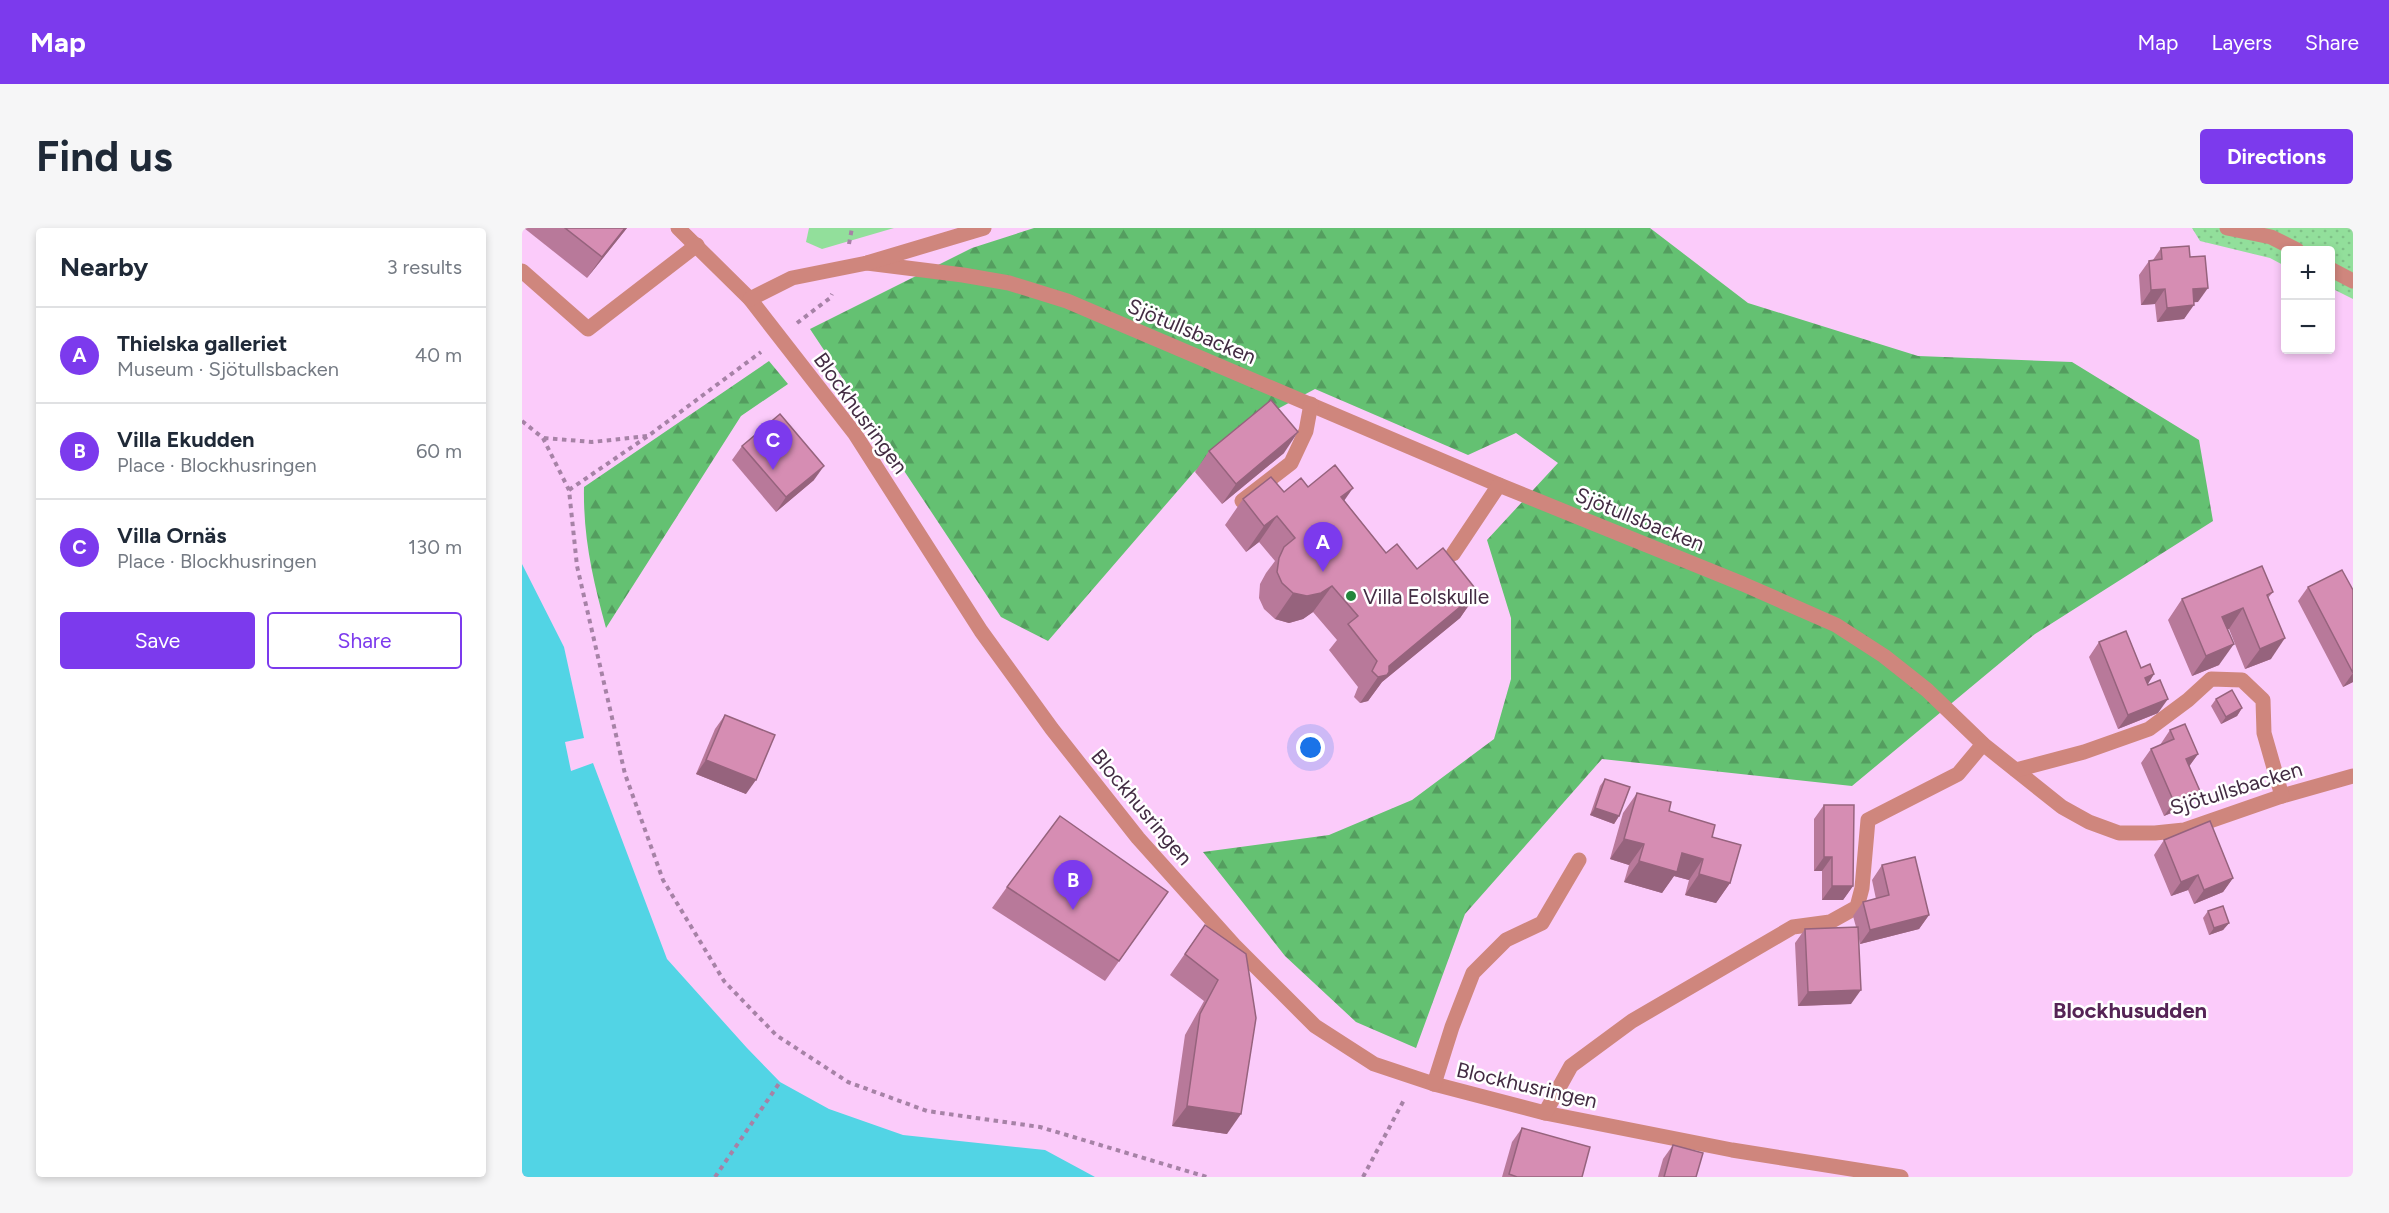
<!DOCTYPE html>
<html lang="en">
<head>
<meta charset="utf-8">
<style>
  :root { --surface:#fff; --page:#f6f6f7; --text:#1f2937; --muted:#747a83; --line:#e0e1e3; --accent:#7c3aed }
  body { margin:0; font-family:Figtree,sans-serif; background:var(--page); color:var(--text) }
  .controls { position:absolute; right:18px; top:18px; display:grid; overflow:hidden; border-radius:6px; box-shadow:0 3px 9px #0003 }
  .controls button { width:54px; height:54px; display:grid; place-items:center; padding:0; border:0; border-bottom:2px solid var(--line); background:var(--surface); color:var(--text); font:30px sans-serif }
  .you { position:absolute; left:789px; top:520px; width:21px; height:21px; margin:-15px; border:4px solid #fff; border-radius:50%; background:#1a73e8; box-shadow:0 0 0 9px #1a73e833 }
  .badge { display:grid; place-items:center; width:39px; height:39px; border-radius:50%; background:var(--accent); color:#fff; font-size:20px; font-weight:700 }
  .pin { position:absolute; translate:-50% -50px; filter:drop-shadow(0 2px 3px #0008) }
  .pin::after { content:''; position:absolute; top:32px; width:21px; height:18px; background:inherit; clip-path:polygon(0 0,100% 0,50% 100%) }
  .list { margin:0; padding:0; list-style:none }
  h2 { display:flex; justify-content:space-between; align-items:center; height:78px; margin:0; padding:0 24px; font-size:26px }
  h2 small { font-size:20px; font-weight:400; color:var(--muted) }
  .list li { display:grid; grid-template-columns:39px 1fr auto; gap:18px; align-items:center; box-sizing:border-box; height:96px; padding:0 24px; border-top:2px solid var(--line) }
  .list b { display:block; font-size:22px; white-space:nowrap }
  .list p { margin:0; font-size:20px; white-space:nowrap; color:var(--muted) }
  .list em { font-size:20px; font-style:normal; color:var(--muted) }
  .actions { display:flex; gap:12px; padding:18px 24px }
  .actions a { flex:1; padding:14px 0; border:2px solid var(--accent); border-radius:6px; text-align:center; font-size:21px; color:var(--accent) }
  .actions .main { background:var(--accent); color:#fff }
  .map { position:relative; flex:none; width:1831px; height:949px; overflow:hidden; border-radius:6px }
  header { display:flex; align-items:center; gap:36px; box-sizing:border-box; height:84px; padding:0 30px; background:var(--accent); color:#fff }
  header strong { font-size:28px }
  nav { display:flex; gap:33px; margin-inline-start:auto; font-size:21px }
  .intro { display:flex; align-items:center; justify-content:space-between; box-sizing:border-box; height:144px; padding:0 36px }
  h1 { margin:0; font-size:42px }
  .button { padding:15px 27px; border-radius:6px; background:var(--accent); color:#fff; font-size:21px; font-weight:700 }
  main { display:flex; gap:36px; padding:0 36px }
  aside { flex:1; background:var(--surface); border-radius:6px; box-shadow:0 3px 9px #0003 }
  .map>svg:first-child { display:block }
  .green { fill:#92df9b }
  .forest { fill:url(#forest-firs) }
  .park { fill:url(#park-dots) }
  .water { fill:#52d4e5 }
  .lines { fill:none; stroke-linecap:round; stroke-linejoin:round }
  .path { stroke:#a682a6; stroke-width:4; stroke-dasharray:4.5 4.5; stroke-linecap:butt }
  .minor { stroke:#cf867d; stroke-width:15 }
  .wall { fill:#b8799a }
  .shaded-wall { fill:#96637d }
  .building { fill:#d68db3; stroke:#96637d; stroke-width:1.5 }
  .poi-dot { fill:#23863b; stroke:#fff; stroke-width:2 }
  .labels { text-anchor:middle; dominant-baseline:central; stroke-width:5; stroke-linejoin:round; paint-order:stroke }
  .street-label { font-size:21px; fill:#432c43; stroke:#fff }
  .poi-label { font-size:21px; fill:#432c43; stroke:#fff; text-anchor:start }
  .neighbourhood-label { font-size:22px; font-weight:bold; fill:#552455; stroke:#fff }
</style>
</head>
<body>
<header>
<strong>Map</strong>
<nav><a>Map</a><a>Layers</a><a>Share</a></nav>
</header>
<div class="intro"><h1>Find us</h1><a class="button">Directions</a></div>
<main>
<aside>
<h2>Nearby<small>3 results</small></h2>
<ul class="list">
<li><span class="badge">A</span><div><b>Thielska galleriet</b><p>Museum · Sjötullsbacken</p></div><em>40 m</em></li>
<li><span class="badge">B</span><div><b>Villa Ekudden</b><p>Place · Blockhusringen</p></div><em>60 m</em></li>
<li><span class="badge">C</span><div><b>Villa Ornäs</b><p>Place · Blockhusringen</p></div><em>130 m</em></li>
</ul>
<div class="actions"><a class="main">Save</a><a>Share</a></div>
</aside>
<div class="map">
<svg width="1831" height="949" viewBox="0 0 1831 949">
  <defs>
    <pattern id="forest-firs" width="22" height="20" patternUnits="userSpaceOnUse" patternTransform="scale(1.5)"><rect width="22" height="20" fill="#64c172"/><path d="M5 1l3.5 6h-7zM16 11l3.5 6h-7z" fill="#549d5f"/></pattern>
    <pattern id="park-dots" width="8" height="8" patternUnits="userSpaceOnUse" patternTransform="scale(1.5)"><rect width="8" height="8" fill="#92df9b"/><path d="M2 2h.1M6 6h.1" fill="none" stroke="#7fc087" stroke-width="1.8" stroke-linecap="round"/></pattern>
  </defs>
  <rect width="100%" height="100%" fill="#fbcbfa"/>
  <polygon class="green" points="287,0 372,0 300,21 284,14"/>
  <g class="forest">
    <polygon points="512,0 1128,0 1226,75 1396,128 1550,134 1677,212 1691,293 1513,406 1330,558 1080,531 943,686 894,820 834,794 763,728 681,624 807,607 890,572 972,511 989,451 989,390 965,312 1036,235 994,205 946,227 793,161 735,192 672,244 526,413 479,389 288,101 450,20"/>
    <path d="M 247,133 L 266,156 L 219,188 L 84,400 C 71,352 61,310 62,259 Z"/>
  </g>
  <polygon class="park" points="1670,0 1831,0 1831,71 1809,60 1808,22 1764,22 1763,38 1748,30 1678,13"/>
  <polygon class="water" points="0,336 42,419 62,510 43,514 49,543 71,535 145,731 225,820 258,854 307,881 381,907 523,922 573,949 0,949"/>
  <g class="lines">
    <g class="path">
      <polyline points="327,16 330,0"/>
      <polyline points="275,95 308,70 310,66"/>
      <polyline points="0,193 21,210 47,262 55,338 103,546 141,652 202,753 254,807 326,854 405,883 518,899 685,949"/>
      <polyline points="22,210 70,214 125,208"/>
      <polyline points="47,262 126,208 239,124"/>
      <polyline points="193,949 258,854"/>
      <polyline points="841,949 883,870"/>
    </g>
    <g class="minor">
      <polyline points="156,0 228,71 333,206 459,403 530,501 616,610 712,717 793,798 852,836 912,856 1023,885 1210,922 1379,949"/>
      <polyline points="1705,0 1749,9 1775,22"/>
      <polyline points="345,35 441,47 487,55 545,73 977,257 1221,356 1314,397 1362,428 1405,462 1461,516 1540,579 1567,594 1597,605 1633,605 1662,602 1760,568 1831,548"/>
      <polyline points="1808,41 1831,53"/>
      <polyline points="0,43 66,101 175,17"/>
      <polyline points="228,71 270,50 345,35 462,0"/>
      <polyline points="720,273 769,235 784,203 789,176"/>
      <polyline points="931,326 977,257"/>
      <polyline points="1494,542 1562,524 1627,501 1666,472 1689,451 1720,452 1741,472 1742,505 1760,568"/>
      <polyline points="912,856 930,799 951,745 984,712 1020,695 1057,632"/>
      <polyline points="1023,885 1049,838 1110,793 1271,699 1308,694 1335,679 1340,660 1346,592 1436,546 1461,516"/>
    </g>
  </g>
  <g class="wall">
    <polygon points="2,0 105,0 65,50"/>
    <polygon points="1639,20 1668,29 1676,74 1672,74 1662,91 1635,94 1633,76 1619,77 1617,47 1627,33 1631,32"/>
    <polygon points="220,218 292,252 254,284 210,232"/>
    <polygon points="687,223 762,225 700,276 673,244"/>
    <polygon points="786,259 822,272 864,325 895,341 956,364 938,390 860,454 846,473 838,475 832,469 836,459 807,422 815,412 791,384 781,391 767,395 753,391 742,381 737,370 738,356 744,345 753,333 737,314 724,324 703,297 721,271 762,264"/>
    <polygon points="1786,359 1831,362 1831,454 1821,459 1776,373"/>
    <polygon points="1751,364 1746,370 1749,431 1723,441 1707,401 1705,401 1697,437 1670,448 1646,392 1660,371"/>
    <polygon points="1577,414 1619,440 1632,446 1625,456 1636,485 1596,501 1567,429"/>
    <polygon points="1694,471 1720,480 1715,488 1699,496 1689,478"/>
    <polygon points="203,487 224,566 174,546 193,501"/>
    <polygon points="1648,502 1676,526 1667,538 1668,577 1642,588 1619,535 1629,521 1638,517"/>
    <polygon points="1083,551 1097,588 1092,596 1068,587 1078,558"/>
    <polygon points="1115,565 1190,609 1208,655 1194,675 1163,667 1167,652 1152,648 1140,665 1102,654 1107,637 1088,631 1101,585"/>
    <polygon points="1302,577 1331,658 1321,672 1300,672 1300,643 1292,643 1292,591"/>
    <polygon points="1642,612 1711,650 1701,664 1672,676 1666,662 1649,668 1632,627"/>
    <polygon points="1360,637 1407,687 1397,701 1338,716 1337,711 1329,776 1276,778 1273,715 1283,701 1334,699 1331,688 1341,674 1354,671 1350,652"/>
    <polygon points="485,659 646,664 583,753 470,680"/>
    <polygon points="1686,683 1707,695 1701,702 1687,707 1681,690"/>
    <polygon points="683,697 724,726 705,906 650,898 663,807 682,773 648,747"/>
    <polygon points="1000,900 1060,949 980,949 990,914"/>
    <polygon points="1151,917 1174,949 1136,949 1141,931"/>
  </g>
  <g class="shaded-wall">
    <polygon points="103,0 105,0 65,50 80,29"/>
    <polygon points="1686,60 1676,74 1661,75 1671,61"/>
    <polygon points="1643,61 1633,76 1619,77 1629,62"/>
    <polygon points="1672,77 1662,91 1635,94 1645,80"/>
    <polygon points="776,204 762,225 700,276 714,256"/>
    <polygon points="302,238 292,252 254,284 264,269"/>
    <polygon points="831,260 813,286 819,269"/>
    <polygon points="755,288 737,314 724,324 742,298"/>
    <polygon points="810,358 791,384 781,391 767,395 753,391 771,365"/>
    <polygon points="956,364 938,390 860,454 846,473 838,475 856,449 867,438"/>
    <polygon points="1721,380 1707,401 1686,410 1700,389"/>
    <polygon points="1763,410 1749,431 1723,441 1738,421"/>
    <polygon points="1712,416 1697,437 1670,448 1684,428"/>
    <polygon points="1831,445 1831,454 1821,459"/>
    <polygon points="1632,446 1623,461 1623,450"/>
    <polygon points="1646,471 1636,485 1596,501 1606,487"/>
    <polygon points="1720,480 1715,488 1699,496 1704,489"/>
    <polygon points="1676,526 1666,540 1664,531"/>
    <polygon points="184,532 234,552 224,566 174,546"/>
    <polygon points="1678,563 1668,577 1642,588 1652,574"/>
    <polygon points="1073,580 1097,588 1092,596 1068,587"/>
    <polygon points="1102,611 1122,616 1107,637 1088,631"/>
    <polygon points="1160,625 1181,631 1167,652 1152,648 1140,665 1102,654 1117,633"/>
    <polygon points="1302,629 1310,629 1300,643 1292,643"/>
    <polygon points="1177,646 1208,655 1194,675 1163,667"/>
    <polygon points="1676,647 1666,662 1649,668 1659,654"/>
    <polygon points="1711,650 1701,664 1672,676 1682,662"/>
    <polygon points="1310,658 1331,658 1321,672 1300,672"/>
    <polygon points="1407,687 1397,701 1338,716 1348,702"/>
    <polygon points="1707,695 1701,702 1687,707 1692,700"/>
    <polygon points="1339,762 1329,776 1276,778 1286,764"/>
    <polygon points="665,878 719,886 705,906 650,898"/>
  </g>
  <g class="building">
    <polygon points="43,0 103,0 80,29"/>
    <polygon points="1667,18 1668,29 1683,28 1686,60 1671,61 1672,77 1645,80 1643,61 1629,62 1627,33 1640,31 1639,20"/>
    <polygon points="749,172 776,204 714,256 687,223"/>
    <polygon points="258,186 302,238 264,269 220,218"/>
    <polygon points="813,237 831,260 819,269 864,325 875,316 895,341 921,320 956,364 867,438 867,444 865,447 856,449 850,443 855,433 826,396 836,388 810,358 799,365 785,368 771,365 760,355 755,344 757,330 762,319 773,310 755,288 742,298 721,271 749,249 762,264 779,250 786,259"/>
    <polygon points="1740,338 1751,364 1745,367 1763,410 1738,421 1721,380 1700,389 1712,416 1684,428 1660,371"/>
    <polygon points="1820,342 1831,362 1831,445 1786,359"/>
    <polygon points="1604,403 1619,440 1628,436 1632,446 1623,450 1626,457 1638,452 1646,471 1606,487 1577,414"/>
    <polygon points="1710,462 1720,480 1704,489 1694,471"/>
    <polygon points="203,487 253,507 234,552 184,532"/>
    <polygon points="1663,496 1676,526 1664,531 1678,563 1652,574 1629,521 1652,511 1648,502"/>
    <polygon points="1083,551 1108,559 1097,588 1073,580"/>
    <polygon points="1115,565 1149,574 1147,583 1193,597 1190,609 1219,617 1208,655 1177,646 1181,631 1160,625 1155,644 1117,633 1122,616 1102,611"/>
    <polygon points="1302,577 1332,577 1331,658 1310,658 1310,629 1302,629"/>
    <polygon points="538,588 646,664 597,733 485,659"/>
    <polygon points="1688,593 1711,650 1682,662 1676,647 1659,654 1642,612"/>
    <polygon points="1393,629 1407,687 1348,702 1341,674 1367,667 1360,637"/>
    <polygon points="1701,678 1707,695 1692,700 1686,683"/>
    <polygon points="683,697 724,726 734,790 719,886 665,878 678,786 696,752 663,726"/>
    <polygon points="1336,699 1339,762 1286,764 1283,701"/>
    <polygon points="1000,900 1068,919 1060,949 995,949 987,946"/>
    <polygon points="1151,917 1181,925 1174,949 1142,949"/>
  </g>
  <circle class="poi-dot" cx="829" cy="368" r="6"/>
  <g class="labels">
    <g class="street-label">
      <text transform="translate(670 103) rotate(23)">Sjötullsbacken</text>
      <text transform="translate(339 185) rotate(54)">Blockhusringen</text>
      <text transform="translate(1118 291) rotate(22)">Sjötullsbacken</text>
      <text transform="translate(1714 560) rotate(-17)">Sjötullsbacken</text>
      <text transform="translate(620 579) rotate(50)">Blockhusringen</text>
      <text transform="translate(1005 857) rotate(13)">Blockhusringen</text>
    </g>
    <g class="poi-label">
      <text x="841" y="368">Villa Eolskulle</text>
    </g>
    <g class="neighbourhood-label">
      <text x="1608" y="782">Blockhusudden</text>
    </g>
  </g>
</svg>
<div class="controls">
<button>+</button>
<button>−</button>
</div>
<div class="you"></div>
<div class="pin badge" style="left:801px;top:344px">A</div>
<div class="pin badge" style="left:551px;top:682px">B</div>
<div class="pin badge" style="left:251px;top:242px">C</div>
</div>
</main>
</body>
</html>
